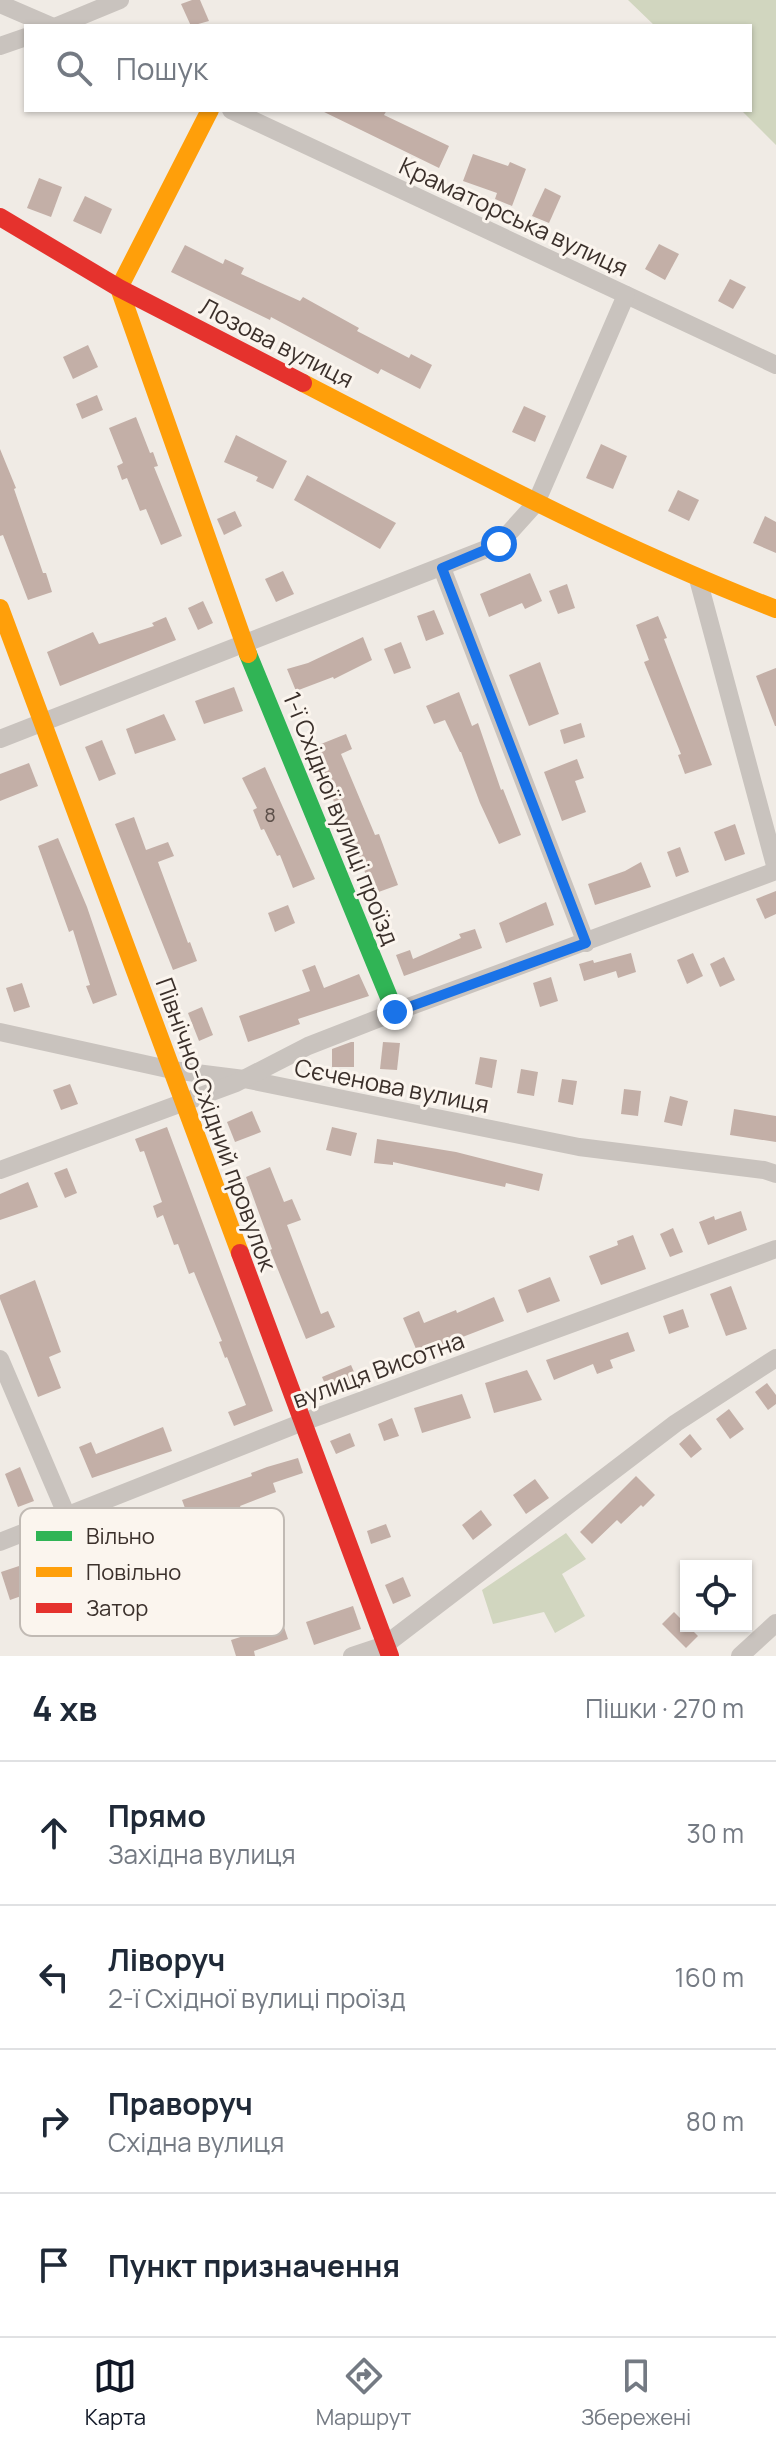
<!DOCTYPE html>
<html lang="uk">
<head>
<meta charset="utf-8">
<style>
  :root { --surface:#fff; --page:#f6f6f7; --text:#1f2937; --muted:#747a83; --line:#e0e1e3; --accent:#111827 }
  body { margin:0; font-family:Manrope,sans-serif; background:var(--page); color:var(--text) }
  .controls { position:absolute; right:24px; bottom:24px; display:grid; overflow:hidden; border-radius:0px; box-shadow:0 2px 6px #0004 }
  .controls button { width:72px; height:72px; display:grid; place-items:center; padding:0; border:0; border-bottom:2px solid var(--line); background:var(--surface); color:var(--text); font:40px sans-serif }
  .stop { position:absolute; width:24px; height:24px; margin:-18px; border:6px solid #1a73e8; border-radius:50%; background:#fff }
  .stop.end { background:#1a73e8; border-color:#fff; box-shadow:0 2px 8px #0008 }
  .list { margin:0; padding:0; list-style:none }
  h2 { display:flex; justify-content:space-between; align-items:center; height:104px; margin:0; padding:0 32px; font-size:34px }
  h2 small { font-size:26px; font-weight:400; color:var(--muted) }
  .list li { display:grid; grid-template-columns:52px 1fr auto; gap:24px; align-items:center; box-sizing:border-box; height:144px; padding:0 32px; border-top:2px solid var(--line) }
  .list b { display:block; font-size:30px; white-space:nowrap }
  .list p { margin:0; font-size:26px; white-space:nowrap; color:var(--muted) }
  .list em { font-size:26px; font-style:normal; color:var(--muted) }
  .icon { flex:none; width:44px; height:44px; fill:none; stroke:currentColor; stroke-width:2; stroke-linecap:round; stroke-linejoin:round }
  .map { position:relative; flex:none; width:776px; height:1656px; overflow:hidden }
  .search { position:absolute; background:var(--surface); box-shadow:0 2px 6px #0004; left:24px; right:24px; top:24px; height:88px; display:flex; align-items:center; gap:20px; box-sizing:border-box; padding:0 28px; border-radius:0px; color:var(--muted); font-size:30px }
  .sheet { height:680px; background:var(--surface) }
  nav { display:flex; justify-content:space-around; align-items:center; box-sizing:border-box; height:112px; border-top:2px solid var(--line); background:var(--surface); font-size:22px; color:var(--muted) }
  nav a { display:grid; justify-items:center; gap:4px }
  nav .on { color:var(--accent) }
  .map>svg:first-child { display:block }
  .green { fill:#d1d6bf }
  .building { fill:#c3afa7 }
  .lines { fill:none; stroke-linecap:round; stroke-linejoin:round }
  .street { stroke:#c9c3be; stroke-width:18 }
  .fast { stroke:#30b455; stroke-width:18 }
  .slow { stroke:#ff9f0a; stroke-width:18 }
  .jam { stroke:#e5322d; stroke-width:18 }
  .route { stroke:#1a73e8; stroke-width:10 }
  .labels { text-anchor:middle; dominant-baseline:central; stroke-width:6; stroke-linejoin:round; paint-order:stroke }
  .number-label { font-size:20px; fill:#5d504a }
  .street-label { font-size:24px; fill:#3b302b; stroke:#fbf5ee }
  .key { fill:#fbf5ee; stroke:#c1bab4; stroke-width:2 }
  .key-label { font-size:22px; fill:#3b302b }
</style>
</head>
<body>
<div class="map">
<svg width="776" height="1656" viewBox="0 0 776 1656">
  <rect width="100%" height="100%" fill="#f0ebe5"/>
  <g class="green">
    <polygon points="628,0 776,0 776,145 741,110 750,110 750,26 655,26"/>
    <polygon points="566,1533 586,1559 562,1574 585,1616 555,1633 544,1612 493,1624 482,1590"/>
  </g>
  <g class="building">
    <polygon points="192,0 200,0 209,21 191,26 181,4"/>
    <polygon points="320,110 387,110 384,115 449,146 439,168"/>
    <polygon points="473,154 508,166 510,162 526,169 512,206 495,199 497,193 463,181"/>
    <polygon points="39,178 62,187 51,217 27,208"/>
    <polygon points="545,188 561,196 549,223 532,216"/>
    <polygon points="85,196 112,209 101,234 73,221"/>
    <polygon points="659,244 679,254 665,280 645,269"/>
    <polygon points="185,245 223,264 225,259 244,268 241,274 300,301 303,297 359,328 357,331 409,358 411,354 432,365 420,389 381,369 378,374 271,317 270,320 171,272"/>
    <polygon points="730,279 746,287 733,309 718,301"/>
    <polygon points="88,345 98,367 73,379 63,357"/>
    <polygon points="97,395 103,410 82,419 76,404"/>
    <polygon points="524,406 546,416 535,442 512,432"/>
    <polygon points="136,417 150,453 153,452 158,466 154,467 182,536 161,545 146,509 140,511 127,478 122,480 117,466 123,463 109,428"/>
    <polygon points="236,435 287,461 273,489 256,481 258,477 224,462"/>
    <polygon points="601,444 627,456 613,489 586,478"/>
    <polygon points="0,449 16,488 14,489 43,573 46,573 52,592 28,600 3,535 0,536"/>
    <polygon points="307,475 396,523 380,549 294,500"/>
    <polygon points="678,490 699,500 689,521 668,511"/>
    <polygon points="235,511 242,526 224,535 217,519"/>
    <polygon points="765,516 776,522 776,553 753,543"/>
    <polygon points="283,571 294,594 276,602 265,579"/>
    <polygon points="530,573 542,601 525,609 522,603 489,617 480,594"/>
    <polygon points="567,584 575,608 558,614 549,591"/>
    <polygon points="203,601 213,623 198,630 188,608"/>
    <polygon points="434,610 444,634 426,641 417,616"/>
    <polygon points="658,616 667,638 664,639 712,765 685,774 678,755 681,754 644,662 649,660 636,625"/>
    <polygon points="166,617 176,640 60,686 47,652 93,632 99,644 154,626 152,623"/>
    <polygon points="363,637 372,660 334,679 333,677 296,691 287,669 308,663"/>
    <polygon points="401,642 411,668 394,674 384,649"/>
    <polygon points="540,662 559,714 529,726 509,675"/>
    <polygon points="776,668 776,726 775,726 756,676"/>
    <polygon points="234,687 243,711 204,724 195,701"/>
    <polygon points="459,692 472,726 478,723 501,790 503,789 521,835 499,844 480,803 461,752 460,752 445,720 434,724 426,706"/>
    <polygon points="164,714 176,740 135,754 126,729"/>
    <polygon points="581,723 585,737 564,744 560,730"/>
    <polygon points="346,734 352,749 341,754 375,835 379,834 398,885 373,894 349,829 346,830 311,748"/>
    <polygon points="102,740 116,774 99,781 85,747"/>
    <polygon points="577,759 584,778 575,781 586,812 562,821 544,772"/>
    <polygon points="29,763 38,786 0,801 0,774"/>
    <polygon points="265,767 315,879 293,888 280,855 277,856 264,829 261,830 253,810 257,808 242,778"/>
    <polygon points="134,817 146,850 168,842 174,856 158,862 188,943 190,942 197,961 173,970 115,824"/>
    <polygon points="735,824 745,854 725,861 714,832"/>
    <polygon points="58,838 87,907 117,995 93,1004 86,986 90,985 73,930 69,932 38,846"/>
    <polygon points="680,847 689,872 676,877 667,852"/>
    <polygon points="641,862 651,887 595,905 588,884 625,871"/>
    <polygon points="776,891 776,914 765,919 756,899"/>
    <polygon points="546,902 554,925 506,943 499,923"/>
    <polygon points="288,905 295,923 275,932 268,913"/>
    <polygon points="475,929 482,948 404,976 396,955 410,950 413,959 461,938 459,934"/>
    <polygon points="631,953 636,972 618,978 616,971 584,981 579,964 593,960 594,963"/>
    <polygon points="693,953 703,976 687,984 677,960"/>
    <polygon points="724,957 735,980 720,987 710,964"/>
    <polygon points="315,965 324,988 359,974 369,996 298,1019 300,1024 248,1042 239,1016 310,991 302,970"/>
    <polygon points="551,977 558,1001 540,1007 533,983"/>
    <polygon points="22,983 30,1007 14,1012 6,988"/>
    <polygon points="202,1007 213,1035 199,1041 188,1013"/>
    <polygon points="351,1042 354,1042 354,1067 332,1067 332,1049"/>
    <polygon points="383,1042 400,1043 397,1070 380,1069"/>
    <polygon points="480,1057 497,1060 492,1088 475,1084"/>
    <polygon points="521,1069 538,1072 534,1096 517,1093"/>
    <polygon points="562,1079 577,1081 573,1105 558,1102"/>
    <polygon points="70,1084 78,1104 61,1110 53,1090"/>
    <polygon points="624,1089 641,1091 638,1116 621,1114"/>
    <polygon points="670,1096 688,1101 682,1126 664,1122"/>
    <polygon points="734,1109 776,1116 776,1142 730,1135"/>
    <polygon points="252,1111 261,1132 235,1142 227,1122"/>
    <polygon points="167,1127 273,1411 234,1426 228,1412 246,1405 227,1357 225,1358 219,1342 222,1341 194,1272 189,1274 178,1244 174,1245 163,1215 157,1218 153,1206 162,1202 144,1151 140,1152 135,1139"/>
    <polygon points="332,1127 357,1133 351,1156 326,1150"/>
    <polygon points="377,1139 456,1152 543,1174 539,1191 506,1183 505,1187 393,1162 393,1165 374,1163"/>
    <polygon points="270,1167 284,1202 292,1199 301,1220 287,1225 321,1314 328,1311 335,1327 306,1339 270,1250 272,1249 246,1177"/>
    <polygon points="67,1168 77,1193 65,1198 54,1173"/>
    <polygon points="28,1182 38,1207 0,1220 0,1194"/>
    <polygon points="741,1211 747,1230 708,1245 699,1222 714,1216 715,1220"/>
    <polygon points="673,1228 683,1252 670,1257 660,1234"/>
    <polygon points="633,1235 646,1269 601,1285 589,1256 618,1245 617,1241"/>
    <polygon points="550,1277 560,1301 527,1313 518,1290"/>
    <polygon points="35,1280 61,1352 49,1357 61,1388 38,1397 0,1299 0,1295"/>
    <polygon points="731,1286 747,1329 726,1336 710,1294"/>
    <polygon points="494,1297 504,1321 434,1348 435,1350 419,1356 403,1318 419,1311 424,1323 456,1310 457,1313"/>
    <polygon points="683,1309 689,1327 669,1334 663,1316"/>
    <polygon points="628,1332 635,1351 610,1360 613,1368 597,1374 593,1364 554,1380 546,1360"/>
    <polygon points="351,1365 358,1381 329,1393 322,1377"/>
    <polygon points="527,1370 542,1400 494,1413 485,1383"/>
    <polygon points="767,1383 776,1395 776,1404 768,1410 755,1392"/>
    <polygon points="462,1394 471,1418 422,1433 414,1408"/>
    <polygon points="729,1409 744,1429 730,1439 716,1419"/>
    <polygon points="392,1418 399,1436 384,1441 378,1424"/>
    <polygon points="163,1427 172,1451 92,1478 79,1447 91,1442 96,1454"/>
    <polygon points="350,1433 355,1446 336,1454 330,1441"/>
    <polygon points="690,1434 702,1449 691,1458 679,1444"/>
    <polygon points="298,1458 303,1473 273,1483 276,1492 240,1506 242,1510 192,1527 182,1500 252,1476 251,1473 267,1467"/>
    <polygon points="20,1467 34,1501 18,1507 5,1474"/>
    <polygon points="636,1476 655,1495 643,1507 641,1505 621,1524 617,1520 592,1544 580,1532"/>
    <polygon points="535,1479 549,1498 526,1514 513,1495"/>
    <polygon points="158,1509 176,1555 163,1560 155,1539 95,1560 96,1562 59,1576 59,1577 26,1590 27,1594 10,1600 1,1572 73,1548 70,1542 146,1516"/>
    <polygon points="481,1510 492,1525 473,1540 462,1525"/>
    <polygon points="386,1524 391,1537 371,1544 367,1531"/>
    <polygon points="403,1577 411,1596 393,1604 385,1585"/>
    <polygon points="353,1606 361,1629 314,1645 306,1622"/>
    <polygon points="674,1612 698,1636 686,1648 662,1624"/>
    <polygon points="280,1615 288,1639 254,1651 255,1656 236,1656 231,1640 265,1629 262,1621"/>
  </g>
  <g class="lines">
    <g class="street">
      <polyline points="0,4 51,26"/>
      <polyline points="57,26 120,0"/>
      <polyline points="0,46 26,37"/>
      <polyline points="231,110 776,365"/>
      <polyline points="442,568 586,943"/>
      <polyline points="698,579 776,869"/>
      <polyline points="0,739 499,544 536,503 626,295"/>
      <polyline points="0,1032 172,1070 244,1079 579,1147 764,1170 776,1174"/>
      <polyline points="0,1170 236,1083 308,1046 395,1012 776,871"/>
      <polyline points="0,1359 67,1516"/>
      <polyline points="0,1542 303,1422 776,1249"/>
      <polyline points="352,1656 385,1645 676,1423 776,1358"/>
      <polyline points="740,1656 776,1623"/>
    </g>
    <polyline class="fast" points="248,654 395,1012"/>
    <g class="slow">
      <polyline points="210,110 119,288 248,654"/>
      <path d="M 303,383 C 458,463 613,546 776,609"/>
      <polyline points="0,608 240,1253"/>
    </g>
    <g class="jam">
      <polyline points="0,217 119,288 303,383"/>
      <polyline points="240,1253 390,1656"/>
    </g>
  </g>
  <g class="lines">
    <polyline class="route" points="395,1012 586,943 442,568 499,544"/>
  </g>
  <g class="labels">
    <g class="number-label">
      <text x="270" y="814">8</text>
    </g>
    <g class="street-label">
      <text transform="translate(514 216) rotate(25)">Краматорська вулиця</text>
      <text transform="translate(277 342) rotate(27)">Лозова вулиця</text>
      <text transform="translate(342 818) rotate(68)">1-ї Східної вулиці проїзд</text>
      <text transform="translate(392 1085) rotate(11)">Сєченова вулиця</text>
      <text transform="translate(217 1124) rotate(70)">Північно-Східний провулок</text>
      <text transform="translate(378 1369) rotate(-20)">вулиця Висотна</text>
    </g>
  </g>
  <rect x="20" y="1508" width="264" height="128" rx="12" class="key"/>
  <rect x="36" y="1531" width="36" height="10" fill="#30b455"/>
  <rect x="36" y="1567" width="36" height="10" fill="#ff9f0a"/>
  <rect x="36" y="1603" width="36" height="10" fill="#e5322d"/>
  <g class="key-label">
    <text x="86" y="1544">Вільно</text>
    <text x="86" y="1580">Повільно</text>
    <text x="86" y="1616">Затор</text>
  </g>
</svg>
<div class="controls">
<button><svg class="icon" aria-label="locate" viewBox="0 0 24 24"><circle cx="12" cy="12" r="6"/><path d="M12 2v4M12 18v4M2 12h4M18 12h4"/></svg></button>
</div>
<div class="stop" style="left:499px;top:544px"></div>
<div class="stop end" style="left:395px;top:1012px"></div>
<div class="search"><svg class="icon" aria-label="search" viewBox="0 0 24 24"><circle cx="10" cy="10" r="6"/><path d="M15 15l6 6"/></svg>Пошук</div>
</div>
<section class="sheet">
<h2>4 хв<small>Пішки · 270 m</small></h2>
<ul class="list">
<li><svg class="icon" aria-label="ahead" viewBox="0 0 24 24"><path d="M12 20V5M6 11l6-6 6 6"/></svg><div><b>Прямо</b><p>Західна вулиця</p></div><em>30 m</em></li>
<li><svg class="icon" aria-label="left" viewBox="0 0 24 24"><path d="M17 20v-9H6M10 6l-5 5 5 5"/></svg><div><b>Ліворуч</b><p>2-ї Східної вулиці проїзд</p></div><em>160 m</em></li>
<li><svg class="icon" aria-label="right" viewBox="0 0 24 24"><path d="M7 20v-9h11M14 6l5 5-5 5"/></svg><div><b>Праворуч</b><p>Східна вулиця</p></div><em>80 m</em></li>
<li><svg class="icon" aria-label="arrive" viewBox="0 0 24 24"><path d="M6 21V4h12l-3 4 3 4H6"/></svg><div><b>Пункт призначення</b></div></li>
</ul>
</section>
<nav>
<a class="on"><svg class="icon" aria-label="map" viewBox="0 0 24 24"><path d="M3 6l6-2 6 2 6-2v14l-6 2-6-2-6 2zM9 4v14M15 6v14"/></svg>Карта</a>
<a><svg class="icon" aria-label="directions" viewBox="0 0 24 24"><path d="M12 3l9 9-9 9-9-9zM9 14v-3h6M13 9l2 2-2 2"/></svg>Маршрут</a>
<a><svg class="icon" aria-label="saved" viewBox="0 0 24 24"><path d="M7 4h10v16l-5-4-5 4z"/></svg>Збережені</a>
</nav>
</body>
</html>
